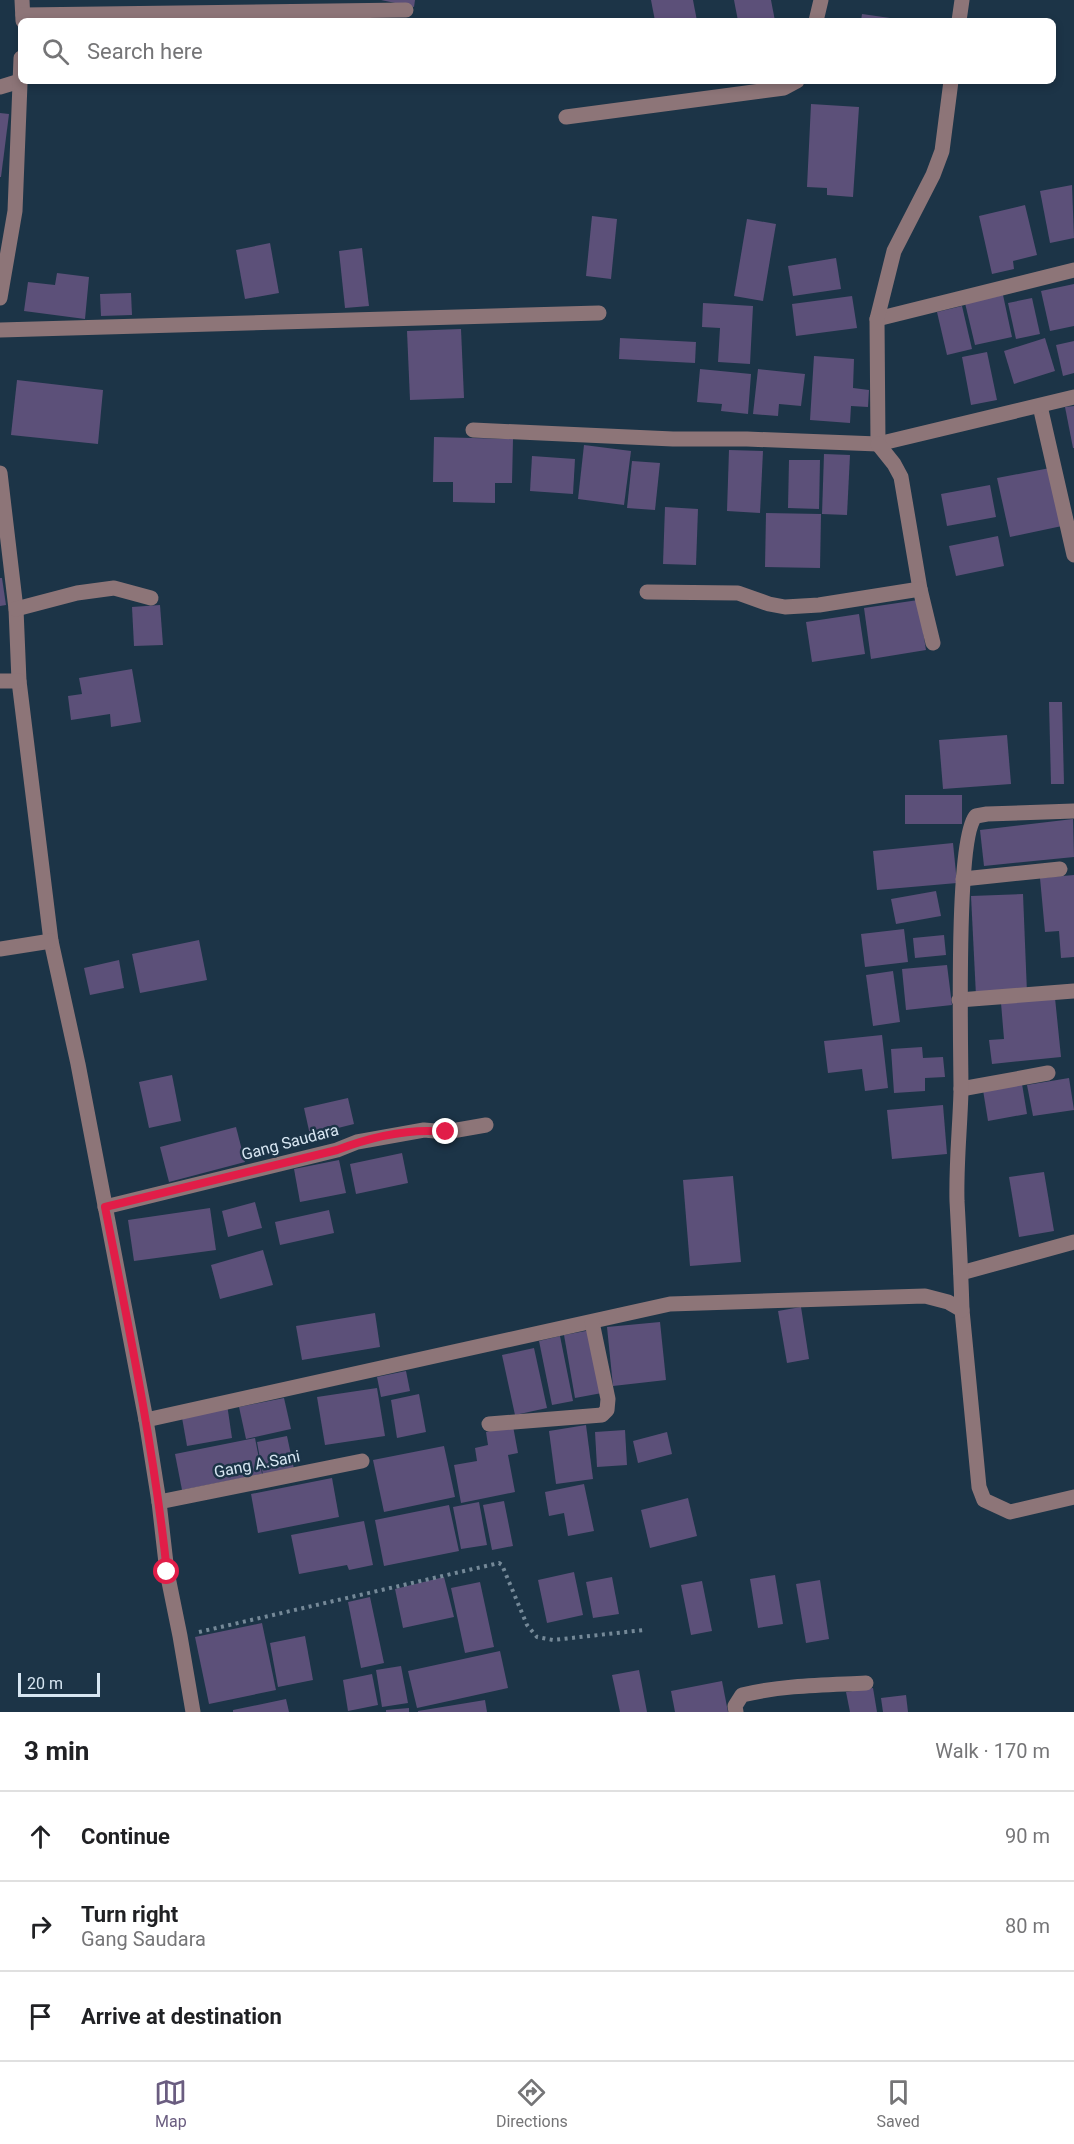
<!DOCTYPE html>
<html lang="en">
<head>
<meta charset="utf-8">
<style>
  :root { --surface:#fff; --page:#f2f2f2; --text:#202124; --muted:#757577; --line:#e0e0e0; --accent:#6a5d80 }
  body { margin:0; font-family:Roboto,sans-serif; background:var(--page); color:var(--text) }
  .scale { position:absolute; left:18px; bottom:15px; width:82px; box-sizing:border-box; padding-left:6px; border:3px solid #d7e6f2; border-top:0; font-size:16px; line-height:21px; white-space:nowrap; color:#d7e6f2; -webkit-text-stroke:4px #1c3447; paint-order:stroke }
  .stop { position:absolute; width:18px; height:18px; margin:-14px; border:4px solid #e11d48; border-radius:50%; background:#fff }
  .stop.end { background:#e11d48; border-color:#fff; box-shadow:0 2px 6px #0008 }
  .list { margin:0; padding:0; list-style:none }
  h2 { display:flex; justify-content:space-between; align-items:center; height:78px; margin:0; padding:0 24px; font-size:26px }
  h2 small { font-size:20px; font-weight:400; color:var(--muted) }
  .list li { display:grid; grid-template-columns:39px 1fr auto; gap:18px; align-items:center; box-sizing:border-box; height:90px; padding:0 24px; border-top:2px solid var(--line) }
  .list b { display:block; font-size:22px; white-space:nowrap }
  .list p { margin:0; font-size:20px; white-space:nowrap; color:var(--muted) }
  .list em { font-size:20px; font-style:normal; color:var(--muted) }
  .icon { flex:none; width:33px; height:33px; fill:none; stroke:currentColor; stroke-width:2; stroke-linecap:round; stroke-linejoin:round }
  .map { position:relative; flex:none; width:1074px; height:1712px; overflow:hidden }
  .search { position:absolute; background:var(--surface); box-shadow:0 3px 9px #0003; left:18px; right:18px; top:18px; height:66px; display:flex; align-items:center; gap:15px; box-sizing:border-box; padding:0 21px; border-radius:9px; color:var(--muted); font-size:22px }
  .sheet { height:348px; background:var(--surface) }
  nav { display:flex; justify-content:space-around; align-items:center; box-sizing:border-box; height:84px; border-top:2px solid var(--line); background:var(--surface); font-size:16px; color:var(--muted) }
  nav a { display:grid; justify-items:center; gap:3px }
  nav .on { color:var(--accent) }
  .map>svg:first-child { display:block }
  .building { fill:#5c5079 }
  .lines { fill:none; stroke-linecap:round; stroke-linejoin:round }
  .path { stroke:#758998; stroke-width:4; stroke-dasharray:3 4.5; stroke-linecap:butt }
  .minor { stroke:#8d7578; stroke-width:15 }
  .route { stroke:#e11d48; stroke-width:8 }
  .labels { text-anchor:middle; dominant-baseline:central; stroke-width:5; stroke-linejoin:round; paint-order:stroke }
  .street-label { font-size:16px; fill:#d7e6f2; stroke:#1c3447 }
</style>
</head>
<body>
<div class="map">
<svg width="1074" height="1712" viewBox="0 0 1074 1712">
  <rect width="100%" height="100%" fill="#1c3447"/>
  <g class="building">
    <polygon points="381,0 415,0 414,7"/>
    <polygon points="651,0 693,0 697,21 655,21"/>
    <polygon points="734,0 771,0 775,21 738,21"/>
    <polygon points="862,14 904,20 904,21 861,21"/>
    <polygon points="811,104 859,107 853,197 827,195 827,188 807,187"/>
    <polygon points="0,113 9,114 1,177 0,177"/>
    <polygon points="1072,185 1074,238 1050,243 1040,191"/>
    <polygon points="1025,205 1037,255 1013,261 1014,269 992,274 979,216"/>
    <polygon points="592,216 617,219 611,279 586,276"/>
    <polygon points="747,219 776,224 763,301 734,296"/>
    <polygon points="270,243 279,293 245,299 236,250"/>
    <polygon points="362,248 369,306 345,308 339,251"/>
    <polygon points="836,258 841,289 793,296 788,266"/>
    <polygon points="57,273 89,277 85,319 24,311 28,282 55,285"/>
    <polygon points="1074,284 1074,326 1050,331 1041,291"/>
    <polygon points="131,293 132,315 101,316 100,294"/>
    <polygon points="1003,295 1012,337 975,345 965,303"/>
    <polygon points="852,296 857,328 796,336 792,304"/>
    <polygon points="1032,298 1040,334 1016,339 1008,303"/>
    <polygon points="703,303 753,306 750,364 718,362 720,328 702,327"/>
    <polygon points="962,306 972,349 947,355 937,312"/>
    <polygon points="461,329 464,398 410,400 407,331"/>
    <polygon points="620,338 696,342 695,363 619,359"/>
    <polygon points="1045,338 1055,371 1014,384 1004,351"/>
    <polygon points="1074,341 1074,373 1063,376 1056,345"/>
    <polygon points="987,352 997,400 971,405 962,357"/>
    <polygon points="814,356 854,359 853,388 869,390 868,407 851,406 850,423 810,420"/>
    <polygon points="700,369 751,374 748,414 721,411 722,404 697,402"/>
    <polygon points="758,369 805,374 801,406 779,404 778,416 753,414"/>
    <polygon points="17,380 103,390 98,444 11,435"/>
    <polygon points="1074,406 1074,448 1073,448 1065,407"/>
    <polygon points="434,437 513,439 512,483 495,483 495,503 453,502 453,482 433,482"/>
    <polygon points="584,445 631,451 624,505 578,499"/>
    <polygon points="729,450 763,451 760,513 727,511"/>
    <polygon points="824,454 850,455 847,515 822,514"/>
    <polygon points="532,456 575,459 573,494 530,491"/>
    <polygon points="789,460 820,460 819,509 788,508"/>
    <polygon points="632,461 660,463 655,510 627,508"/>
    <polygon points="1050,468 1062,526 1010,537 997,478"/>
    <polygon points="990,485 996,517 947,526 941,494"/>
    <polygon points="665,507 698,509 696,565 663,564"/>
    <polygon points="766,513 821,514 820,568 765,567"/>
    <polygon points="998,536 1004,566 956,576 949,546"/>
    <polygon points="0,578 2,578 6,605 0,606"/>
    <polygon points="918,600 926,650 871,659 864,608"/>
    <polygon points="160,605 163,645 134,646 132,607"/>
    <polygon points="859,614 865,654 812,662 806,622"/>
    <polygon points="132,669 141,722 111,727 110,714 71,720 68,696 82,694 79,678"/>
    <polygon points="1049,702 1062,702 1064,784 1051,784"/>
    <polygon points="1007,735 1011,784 943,789 939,740"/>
    <rect x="905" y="795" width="57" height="29"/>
    <polygon points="1073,819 1074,857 984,866 980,830"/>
    <polygon points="953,843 957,883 877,890 873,851"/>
    <polygon points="1074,875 1074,957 1061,958 1059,931 1045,932 1040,878"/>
    <polygon points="936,891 941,916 896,924 891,899"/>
    <polygon points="1023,894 1027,993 976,996 971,896"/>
    <polygon points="904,929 908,962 865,967 861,934"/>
    <polygon points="944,935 946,955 915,958 913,938"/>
    <polygon points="199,940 207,980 140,993 132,954"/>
    <polygon points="119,960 124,988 90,995 84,968"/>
    <polygon points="947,965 952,1005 906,1010 902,969"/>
    <polygon points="893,971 900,1022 873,1026 866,975"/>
    <polygon points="1055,998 1061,1057 992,1064 989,1040 1004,1039 1001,1003"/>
    <polygon points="882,1035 888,1088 865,1091 862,1069 828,1073 824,1041"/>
    <polygon points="922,1047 923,1058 943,1057 945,1077 925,1078 925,1091 894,1093 891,1049"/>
    <polygon points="172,1075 181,1121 149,1128 139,1082"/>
    <polygon points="1069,1078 1074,1110 1033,1116 1027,1085"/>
    <polygon points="1022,1084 1027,1114 988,1121 983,1090"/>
    <polygon points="348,1098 354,1124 310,1135 304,1108"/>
    <polygon points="943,1105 947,1154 892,1159 887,1110"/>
    <polygon points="236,1127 245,1162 169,1182 160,1147"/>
    <polygon points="402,1153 408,1183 356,1194 350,1164"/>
    <polygon points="339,1160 346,1193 300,1202 294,1169"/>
    <polygon points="1044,1172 1054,1231 1019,1237 1009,1177"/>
    <polygon points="733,1176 741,1262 690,1266 683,1180"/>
    <polygon points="255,1202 262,1228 228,1237 222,1211"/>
    <polygon points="210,1208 216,1250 134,1261 128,1220"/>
    <polygon points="329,1210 334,1233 280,1245 275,1222"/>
    <polygon points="263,1250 273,1285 220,1299 211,1265"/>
    <polygon points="801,1307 809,1359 787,1363 778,1311"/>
    <polygon points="375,1313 380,1347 302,1360 296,1326"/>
    <polygon points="660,1322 666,1380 613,1386 607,1327"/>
    <polygon points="591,1330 602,1393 575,1398 564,1335"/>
    <polygon points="560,1336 573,1401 552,1405 539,1341"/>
    <polygon points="534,1348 547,1408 515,1415 502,1355"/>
    <polygon points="406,1371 410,1391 381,1397 377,1377"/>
    <polygon points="377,1388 385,1436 325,1445 317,1397"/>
    <polygon points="419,1394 426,1432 397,1438 391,1400"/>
    <polygon points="284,1398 291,1429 246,1439 239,1407"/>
    <polygon points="227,1404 232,1438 187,1446 181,1412"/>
    <polygon points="586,1425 593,1479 556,1484 549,1431"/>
    <polygon points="513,1426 518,1453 508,1455 515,1492 461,1503 454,1465 477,1461 475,1448 488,1445 486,1432"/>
    <polygon points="625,1430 627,1465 597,1467 595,1432"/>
    <polygon points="667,1432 672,1454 638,1463 633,1441"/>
    <polygon points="287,1436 294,1469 263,1475 257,1442"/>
    <polygon points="255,1438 262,1474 182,1490 175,1454"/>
    <polygon points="444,1446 455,1497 384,1512 373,1460"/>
    <polygon points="332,1478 339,1517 258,1533 251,1494"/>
    <polygon points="584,1484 594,1531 568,1536 564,1513 549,1516 545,1492"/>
    <polygon points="688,1498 697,1536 650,1548 641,1510"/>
    <polygon points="504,1501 513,1546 492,1550 483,1505"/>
    <polygon points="479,1502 487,1545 461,1549 453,1507"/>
    <polygon points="449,1505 459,1551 384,1566 375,1520"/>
    <polygon points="364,1521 373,1565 349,1570 347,1565 299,1574 291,1535"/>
    <polygon points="574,1572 583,1615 547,1623 538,1580"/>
    <polygon points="775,1575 783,1624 758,1628 750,1579"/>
    <polygon points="444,1577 454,1617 403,1628 395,1589"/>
    <polygon points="612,1577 619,1614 593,1618 586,1582"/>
    <polygon points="820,1580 829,1639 806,1643 796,1584"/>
    <polygon points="702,1581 712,1631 691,1635 681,1585"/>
    <polygon points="480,1582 494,1647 465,1653 451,1588"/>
    <polygon points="370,1597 384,1663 361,1668 348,1602"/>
    <polygon points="262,1623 276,1690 209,1704 195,1637"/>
    <polygon points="305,1636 313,1680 278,1687 270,1643"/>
    <polygon points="500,1651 508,1688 417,1708 408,1671"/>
    <polygon points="401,1666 408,1703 382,1707 376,1670"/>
    <polygon points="639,1670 647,1712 620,1712 612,1675"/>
    <polygon points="372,1674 378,1705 348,1711 343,1680"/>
    <polygon points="722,1681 728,1712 675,1712 671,1691"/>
    <polygon points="873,1688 877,1712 850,1712 846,1692"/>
    <polygon points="906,1695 908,1712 883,1712 881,1698"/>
    <polygon points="286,1699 289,1712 233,1712 233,1710"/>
    <polygon points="485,1700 487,1712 418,1712 418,1711"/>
    <polygon points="409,1708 409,1712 386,1712 386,1710"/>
  </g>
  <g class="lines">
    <polyline class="path" points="199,1632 499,1563 502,1565 527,1625 537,1637 553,1640 644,1630"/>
    <g class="minor">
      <polyline points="22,0 23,21"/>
      <polyline points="23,15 406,10"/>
      <polyline points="816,21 821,0"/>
      <polyline points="959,21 962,0"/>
      <polyline points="0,87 20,81"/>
      <polyline points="566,117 784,88 797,81"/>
      <polyline points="0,298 15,211 21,58"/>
      <polyline points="877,319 1074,270"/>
      <polyline points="0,330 599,313"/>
      <polyline points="1040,406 1074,555"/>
      <polyline points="473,430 673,439 747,439 878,444 1074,397"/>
      <polyline points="878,444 877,319 894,251 933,175 942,151 951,81"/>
      <polyline points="878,444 894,464 901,477 920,589 933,643"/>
      <polyline points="0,473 16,609 19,681 51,941 78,1064 146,1420 159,1502 167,1572 180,1636 193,1712"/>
      <polyline points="647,592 738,593 769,604 785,607 819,605 920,589"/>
      <polyline points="16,609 77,593 114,588 151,598"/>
      <polyline points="0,681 19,681"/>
      <polyline points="963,879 1060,869"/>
      <polyline points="0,949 51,941"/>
      <polyline points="959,1000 1074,991"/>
      <polyline points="961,1089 1048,1073"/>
      <polyline points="105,1207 337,1150 357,1142 424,1130 446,1132 486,1125"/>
      <polyline points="961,1273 1074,1242"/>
      <polyline points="962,1310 979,1487 984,1500 1010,1512 1074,1497"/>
      <path d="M 146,1420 L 670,1304 L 925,1296 L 948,1302 L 962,1310 C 961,1273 959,1237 957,1201 C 956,1164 960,1128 961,1091 C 961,1050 955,836 976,816 L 987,814 L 1074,811"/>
      <polyline points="489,1424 602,1415 607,1410 608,1399 592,1322"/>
      <polyline points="159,1502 362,1461"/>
      <path d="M 736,1712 L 735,1706 L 742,1695 C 783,1685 825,1685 866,1683"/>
    </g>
  </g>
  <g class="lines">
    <path class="route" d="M 167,1572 C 154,1449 129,1328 105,1207 L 337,1150 C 371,1137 410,1128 446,1132"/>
  </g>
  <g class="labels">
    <g class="street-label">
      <text transform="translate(290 1142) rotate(-15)">Gang Saudara</text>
      <text transform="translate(257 1464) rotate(-11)">Gang A.Sani</text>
    </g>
  </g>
</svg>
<div class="scale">20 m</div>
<div class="stop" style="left:167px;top:1572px"></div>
<div class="stop end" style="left:446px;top:1132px"></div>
<div class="search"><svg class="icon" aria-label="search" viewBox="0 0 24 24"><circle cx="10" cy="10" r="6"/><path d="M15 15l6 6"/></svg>Search here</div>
</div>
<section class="sheet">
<h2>3 min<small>Walk · 170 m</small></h2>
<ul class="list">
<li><svg class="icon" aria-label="ahead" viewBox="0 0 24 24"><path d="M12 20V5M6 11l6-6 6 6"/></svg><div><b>Continue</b></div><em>90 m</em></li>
<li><svg class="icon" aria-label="right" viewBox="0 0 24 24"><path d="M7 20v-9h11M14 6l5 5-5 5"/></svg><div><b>Turn right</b><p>Gang Saudara</p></div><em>80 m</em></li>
<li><svg class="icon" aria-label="arrive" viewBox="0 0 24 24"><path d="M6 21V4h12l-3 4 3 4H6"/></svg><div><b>Arrive at destination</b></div></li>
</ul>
</section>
<nav>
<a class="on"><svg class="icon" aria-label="map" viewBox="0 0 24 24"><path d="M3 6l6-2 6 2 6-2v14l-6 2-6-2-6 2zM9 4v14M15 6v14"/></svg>Map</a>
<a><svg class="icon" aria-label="directions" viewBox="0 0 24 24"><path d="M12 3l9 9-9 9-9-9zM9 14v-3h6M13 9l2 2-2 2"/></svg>Directions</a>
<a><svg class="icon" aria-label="saved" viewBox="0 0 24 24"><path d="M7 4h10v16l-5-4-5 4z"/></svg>Saved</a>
</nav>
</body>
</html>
